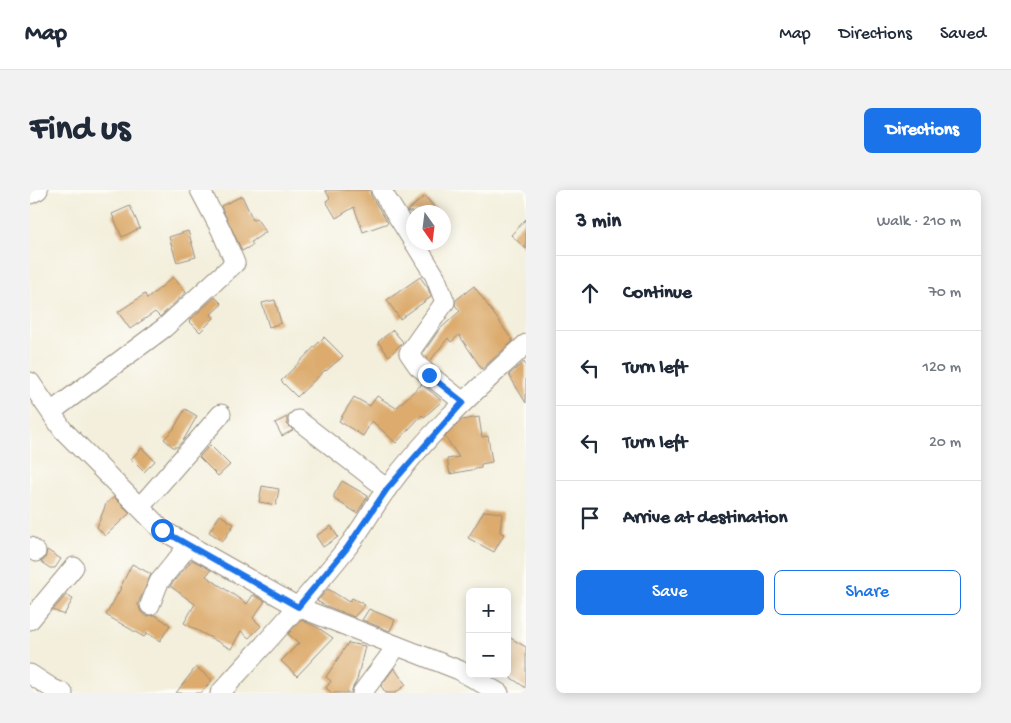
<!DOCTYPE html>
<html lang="en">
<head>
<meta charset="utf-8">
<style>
  :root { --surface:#fff; --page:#f2f2f3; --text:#1f2937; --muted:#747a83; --line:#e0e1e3; --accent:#1a73e8 }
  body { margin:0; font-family:"Gochi Hand",sans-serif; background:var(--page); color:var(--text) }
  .controls { position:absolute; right:15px; bottom:15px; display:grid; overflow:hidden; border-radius:8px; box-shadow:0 2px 12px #0003 }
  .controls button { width:45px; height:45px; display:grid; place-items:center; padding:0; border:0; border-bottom:1px solid var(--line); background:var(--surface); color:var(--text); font:25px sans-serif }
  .compass { position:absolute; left:376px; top:15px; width:45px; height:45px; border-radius:50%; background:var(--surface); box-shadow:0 2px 12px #0003; rotate:166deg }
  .stop { position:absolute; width:15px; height:15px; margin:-11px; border:4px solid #1a73e8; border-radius:50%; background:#fff }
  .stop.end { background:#1a73e8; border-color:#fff; box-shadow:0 1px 5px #0008 }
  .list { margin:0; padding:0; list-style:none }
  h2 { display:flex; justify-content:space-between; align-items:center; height:65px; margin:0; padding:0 20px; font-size:21px }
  h2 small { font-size:16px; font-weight:400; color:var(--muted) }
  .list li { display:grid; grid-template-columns:32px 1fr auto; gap:15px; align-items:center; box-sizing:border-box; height:75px; padding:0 20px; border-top:1px solid var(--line) }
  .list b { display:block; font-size:19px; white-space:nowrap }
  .list em { font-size:16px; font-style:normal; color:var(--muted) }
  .actions { display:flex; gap:10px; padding:15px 20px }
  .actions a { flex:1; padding:11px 0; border:1px solid var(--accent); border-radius:8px; text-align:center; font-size:18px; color:var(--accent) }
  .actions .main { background:var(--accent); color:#fff }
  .icon { flex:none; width:28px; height:28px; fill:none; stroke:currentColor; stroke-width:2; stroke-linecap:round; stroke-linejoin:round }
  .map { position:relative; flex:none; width:496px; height:503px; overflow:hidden; border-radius:8px }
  header { display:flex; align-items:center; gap:30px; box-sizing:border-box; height:70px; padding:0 25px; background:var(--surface); border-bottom:1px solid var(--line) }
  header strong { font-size:24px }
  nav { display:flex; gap:28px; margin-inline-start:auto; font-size:18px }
  .intro { display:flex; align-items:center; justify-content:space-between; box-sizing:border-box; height:120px; padding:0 30px }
  h1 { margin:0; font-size:35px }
  .button { padding:12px 22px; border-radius:8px; background:var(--accent); color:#fff; font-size:18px; font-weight:700 }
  main { display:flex; gap:30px; padding:0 30px }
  aside { flex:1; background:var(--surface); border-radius:8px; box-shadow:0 2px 12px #0003 }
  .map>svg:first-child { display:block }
  .building { fill:#dcab6d }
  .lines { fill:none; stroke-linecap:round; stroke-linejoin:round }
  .street-casing { stroke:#978c7d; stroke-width:21 }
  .street { stroke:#fff; stroke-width:19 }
  .route { stroke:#1a73e8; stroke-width:6 }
</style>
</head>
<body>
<header>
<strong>Map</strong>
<nav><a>Map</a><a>Directions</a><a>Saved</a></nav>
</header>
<div class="intro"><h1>Find us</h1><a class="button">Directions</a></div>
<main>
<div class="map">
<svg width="496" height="503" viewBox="0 0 496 503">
  <rect width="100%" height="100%" fill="#fdfcf7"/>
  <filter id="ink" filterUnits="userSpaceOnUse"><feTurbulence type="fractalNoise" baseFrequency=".02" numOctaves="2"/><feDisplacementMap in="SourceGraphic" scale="10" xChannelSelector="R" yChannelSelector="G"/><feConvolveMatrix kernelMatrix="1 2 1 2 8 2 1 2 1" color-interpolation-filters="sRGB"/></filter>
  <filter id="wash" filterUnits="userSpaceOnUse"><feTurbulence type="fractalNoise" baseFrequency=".0096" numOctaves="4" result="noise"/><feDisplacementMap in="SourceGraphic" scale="20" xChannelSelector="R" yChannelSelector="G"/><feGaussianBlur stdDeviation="1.12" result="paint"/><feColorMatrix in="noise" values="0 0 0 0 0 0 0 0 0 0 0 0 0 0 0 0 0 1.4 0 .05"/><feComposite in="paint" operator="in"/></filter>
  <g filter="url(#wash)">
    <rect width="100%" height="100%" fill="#f3efdc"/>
    <g id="blocks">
      <g class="building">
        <polygon points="295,0 340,0 341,6 358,33 333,42 324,17 306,28 296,11 300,8"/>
        <polygon points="212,6 223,30 226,28 236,42 221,52 223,55 212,61 191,16"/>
        <polygon points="395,6 408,22 378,22 377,21"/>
        <polygon points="100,16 110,38 92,47 82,24"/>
        <polygon points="496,29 496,59 481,45"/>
        <polygon points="158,41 166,67 147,72 139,47"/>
        <polygon points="143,87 156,102 130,127 125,122 100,139 88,122 115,104 117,109"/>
        <polygon points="390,87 398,98 401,107 370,129 357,110"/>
        <polygon points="444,96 483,151 452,179 429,145 421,152 418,148 400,171 393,163 409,140 430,121 425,115 426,110"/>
        <polygon points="185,107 192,114 181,124 184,128 170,142 159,131"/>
        <polygon points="245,110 251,133 239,137 232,113"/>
        <polygon points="363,140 373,152 359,166 348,152"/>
        <polygon points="294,147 313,166 296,181 295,180 267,207 251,191"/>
        <polygon points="494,172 496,176 496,213 479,185"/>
        <polygon points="392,194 412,211 394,227 392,225 366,253 342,231 333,246 309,231 324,207 340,216 347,206 366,218"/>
        <polygon points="155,219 167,226 154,249 147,257 143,257 134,249 143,240"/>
        <polygon points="257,227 257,234 263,240 252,246 245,233"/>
        <polygon points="449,227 452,247 458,246 462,272 451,274 451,278 420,284 417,269 429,267 415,247 432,230"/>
        <polygon points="180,255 200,275 188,286 169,267"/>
        <polygon points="112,258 125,271 114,282 101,269"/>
        <polygon points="312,291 338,306 327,323 304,309 304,305"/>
        <polygon points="232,296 249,299 246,315 229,312"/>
        <polygon points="84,307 100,323 75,346 67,337 76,314"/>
        <polygon points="454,321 472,323 470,342 474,344 464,362 438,348"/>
        <polygon points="190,325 204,334 193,351 179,342"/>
        <polygon points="301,336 308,347 293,357 286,346"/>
        <polygon points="17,360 31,369 25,378 20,378 11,372 15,369"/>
        <polygon points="162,370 181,380 176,386 217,414 223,405 235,411 223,428 231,436 219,448 211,441 201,459 154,433 165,414 140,396"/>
        <polygon points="102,374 121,384 108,414 111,422 116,426 125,425 140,435 130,451 117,443 114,447 76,425 91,398 90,398"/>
        <polygon points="298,399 319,412 322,408 335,415 324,427 294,415 287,411"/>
        <polygon points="36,405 43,409 34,425 23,420"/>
        <polygon points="339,419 365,430 360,441 332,430"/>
        <polygon points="271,430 287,437 303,448 267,486 251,471 269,453 258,444"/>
        <polygon points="477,446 496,457 496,498 477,485"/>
        <polygon points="318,453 335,456 327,490 323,497 321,503 302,503 296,498 301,491 296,487"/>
        <polygon points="166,477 182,490 171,503 146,503"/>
        <polygon points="364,478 376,495 365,503 356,503 351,496"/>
      </g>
    </g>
  </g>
  <g filter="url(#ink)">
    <use href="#blocks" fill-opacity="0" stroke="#978c7d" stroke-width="1"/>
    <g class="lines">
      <g class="street-casing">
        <g id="street">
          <polyline points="351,0 383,51"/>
          <polyline points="0,4 8,0"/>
          <polyline points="384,52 405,86 415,112 379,163 388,176 433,212"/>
          <polyline points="0,192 33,240 132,340 268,417 429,480 469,503"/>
          <polyline points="21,222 134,138 205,73 191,40 170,0"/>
          <polyline points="268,230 357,299"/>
          <polyline points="110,317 191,224"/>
          <polyline points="0,357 6,362"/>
          <polyline points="120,415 129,392 159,355"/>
          <polyline points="0,430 44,377"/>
          <polyline points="0,484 23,499 33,503"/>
          <path d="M 190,503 C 233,456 276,409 316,359 C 331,341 342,319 356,300 C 396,245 447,199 496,154"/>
          <polyline points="332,503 367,456"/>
        </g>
      </g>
      <use href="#street" class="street"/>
    </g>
  </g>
  <g class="lines" filter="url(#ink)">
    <polyline class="route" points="132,340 268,417 317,358 357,299 433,212 399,185"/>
  </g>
</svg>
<div class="controls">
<button>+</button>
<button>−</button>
</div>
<svg class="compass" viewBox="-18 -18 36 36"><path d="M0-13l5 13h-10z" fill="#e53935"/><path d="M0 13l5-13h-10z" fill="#747a83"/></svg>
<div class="stop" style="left:132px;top:340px"></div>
<div class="stop end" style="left:399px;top:185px"></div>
</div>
<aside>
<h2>3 min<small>Walk · 210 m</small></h2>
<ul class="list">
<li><svg class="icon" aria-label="ahead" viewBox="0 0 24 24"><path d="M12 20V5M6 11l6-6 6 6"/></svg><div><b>Continue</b></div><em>70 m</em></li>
<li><svg class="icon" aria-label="left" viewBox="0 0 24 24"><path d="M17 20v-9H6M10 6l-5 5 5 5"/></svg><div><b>Turn left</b></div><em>120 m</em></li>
<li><svg class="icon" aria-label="left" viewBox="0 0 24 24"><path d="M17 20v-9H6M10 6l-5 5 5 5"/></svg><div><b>Turn left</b></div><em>20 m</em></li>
<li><svg class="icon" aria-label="arrive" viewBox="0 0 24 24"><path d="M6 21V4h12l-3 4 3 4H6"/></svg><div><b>Arrive at destination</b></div></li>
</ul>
<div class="actions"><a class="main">Save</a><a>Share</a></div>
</aside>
</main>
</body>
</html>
